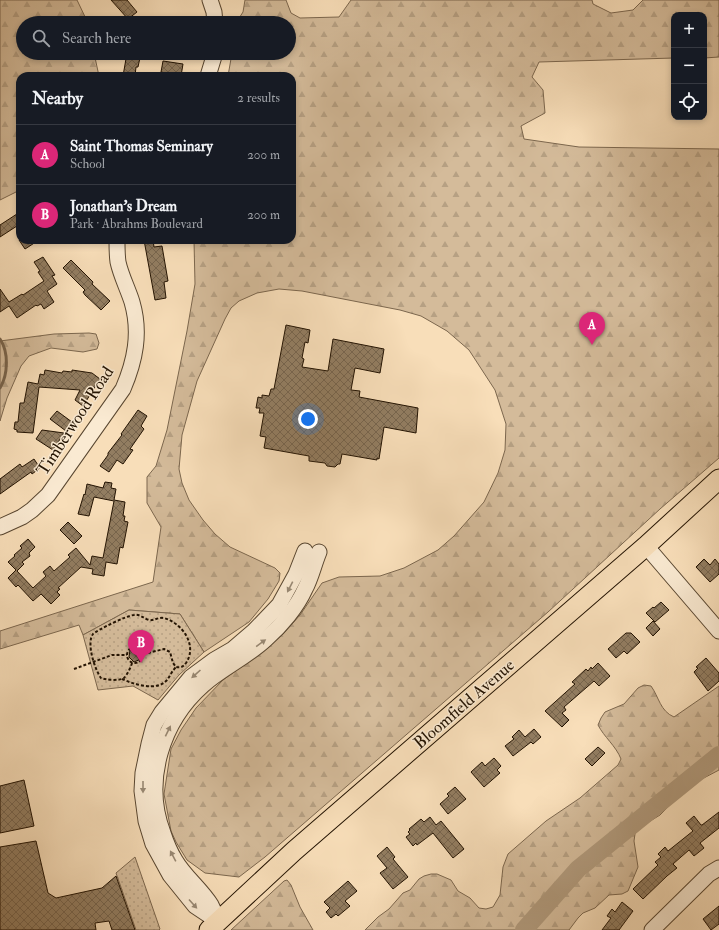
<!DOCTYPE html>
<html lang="en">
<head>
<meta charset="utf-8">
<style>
  :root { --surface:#171b24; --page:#20242c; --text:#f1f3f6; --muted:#9ea1a6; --line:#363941; --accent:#db2777 }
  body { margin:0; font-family:"IM FELL Double Pica",serif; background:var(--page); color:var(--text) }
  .controls { position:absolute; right:12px; top:12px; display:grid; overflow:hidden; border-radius:8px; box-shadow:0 2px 6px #0003 }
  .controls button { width:36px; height:36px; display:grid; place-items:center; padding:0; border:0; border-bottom:1px solid var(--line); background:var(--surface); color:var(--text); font:20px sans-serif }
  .you { position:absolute; left:308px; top:419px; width:14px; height:14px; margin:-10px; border:3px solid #fff; border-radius:50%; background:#1a73e8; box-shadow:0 0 0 6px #1a73e833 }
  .badge { display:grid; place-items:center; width:26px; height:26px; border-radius:50%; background:var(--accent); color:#fff; font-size:13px; font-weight:700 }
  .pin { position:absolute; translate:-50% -33px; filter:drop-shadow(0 1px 2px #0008) }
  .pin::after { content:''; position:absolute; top:21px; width:14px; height:12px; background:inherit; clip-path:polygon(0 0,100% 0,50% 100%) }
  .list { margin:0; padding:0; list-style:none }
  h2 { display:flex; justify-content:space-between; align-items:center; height:52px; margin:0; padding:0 16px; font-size:17px }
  h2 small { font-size:13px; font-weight:400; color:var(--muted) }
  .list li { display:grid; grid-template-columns:26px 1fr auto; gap:12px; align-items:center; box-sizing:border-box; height:60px; padding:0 16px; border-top:1px solid var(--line) }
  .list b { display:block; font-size:15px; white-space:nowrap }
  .list p { margin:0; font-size:13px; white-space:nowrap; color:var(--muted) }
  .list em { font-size:13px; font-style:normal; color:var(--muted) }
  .icon { flex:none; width:22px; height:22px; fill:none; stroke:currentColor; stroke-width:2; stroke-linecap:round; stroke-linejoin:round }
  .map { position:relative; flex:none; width:719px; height:930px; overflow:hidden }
  .search { position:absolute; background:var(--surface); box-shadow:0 2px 6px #0003; left:16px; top:16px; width:280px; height:44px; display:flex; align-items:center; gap:10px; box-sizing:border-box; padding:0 14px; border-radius:22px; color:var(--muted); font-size:15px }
  .panel { position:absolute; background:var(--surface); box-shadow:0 2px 6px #0003; left:16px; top:72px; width:280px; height:172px; border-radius:12px }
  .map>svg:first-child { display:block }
  .forest { fill:url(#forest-firs); stroke:#7c674e }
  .park { fill:url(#park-dots); stroke:#7c674e }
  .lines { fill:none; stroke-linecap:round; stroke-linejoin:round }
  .stream { stroke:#78634b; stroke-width:3 }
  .river { stroke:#b0997b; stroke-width:18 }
  .building { fill:url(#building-cross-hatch); stroke:#231302 }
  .minor-casing { stroke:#584630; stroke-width:17 }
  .major-casing { stroke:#231302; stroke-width:21 }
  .path { stroke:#231302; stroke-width:2; stroke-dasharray:3 2; stroke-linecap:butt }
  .minor { stroke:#faead2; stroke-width:15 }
  .major { stroke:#f8deb9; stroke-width:19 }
  .oneway { fill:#998974 }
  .labels { text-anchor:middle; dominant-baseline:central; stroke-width:3; stroke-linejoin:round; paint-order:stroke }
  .street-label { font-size:17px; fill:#231302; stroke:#faead2 }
</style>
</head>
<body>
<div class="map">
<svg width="719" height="930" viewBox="0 0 719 930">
  <defs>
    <pattern id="forest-firs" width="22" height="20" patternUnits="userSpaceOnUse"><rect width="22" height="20" fill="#d4bb9a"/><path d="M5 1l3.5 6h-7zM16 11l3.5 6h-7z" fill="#b6a083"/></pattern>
    <pattern id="park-dots" width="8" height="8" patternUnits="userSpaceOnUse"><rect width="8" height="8" fill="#d4bb9a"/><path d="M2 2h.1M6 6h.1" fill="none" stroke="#b6a083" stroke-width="1.8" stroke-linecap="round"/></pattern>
    <pattern id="building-cross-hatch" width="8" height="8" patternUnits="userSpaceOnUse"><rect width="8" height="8" fill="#927d61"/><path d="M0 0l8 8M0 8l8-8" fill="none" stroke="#77654e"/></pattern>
  </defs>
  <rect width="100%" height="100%" fill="#f8deb9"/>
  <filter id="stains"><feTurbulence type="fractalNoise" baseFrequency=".005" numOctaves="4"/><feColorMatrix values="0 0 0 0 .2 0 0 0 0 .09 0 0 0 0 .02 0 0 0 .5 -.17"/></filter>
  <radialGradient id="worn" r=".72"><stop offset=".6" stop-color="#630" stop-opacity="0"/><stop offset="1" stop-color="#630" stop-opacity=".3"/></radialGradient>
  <g class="forest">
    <polygon points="0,0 77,0 88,23 23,23 23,53 94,53 99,76 20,76 20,190 0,200"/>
    <polygon points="245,0 286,0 291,13 300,18 339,17 351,0 592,0 593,4 611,13 633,10 643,0 719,0 719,57 704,58 704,15 674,15 674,58 539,62 532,77 543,90 545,113 521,126 524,139 579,147 719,149 719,458 660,509 548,612 265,857 239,877 205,873 187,860 176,842 171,831 164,794 171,749 181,730 196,708 223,680 266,649 284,633 300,615 322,583 339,577 380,576 404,568 438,550 454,536 484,502 498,473 505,450 506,424 495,390 469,350 447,331 421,316 400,310 302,291 279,289 257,293 239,301 231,308 225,319 197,381 182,435 179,469 182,483 189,500 203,520 215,534 230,547 275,568 280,573 279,581 268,599 249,622 204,652 180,614 129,610 83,635 79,625 0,649 0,631 153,582 161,527 147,503 147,477 156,466 167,430 187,331 195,284 194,240 292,240 292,76 228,76 232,53 289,53 289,23 236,23 243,12"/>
    <polygon points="89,333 96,334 99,343 97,349 83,352 51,348 29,356 21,366 7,398 0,421 0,341 54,334"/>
    <path d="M 644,685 L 651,686 C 659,697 660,711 674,717 L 719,686 L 719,770 L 700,780 L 675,800 L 660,815 L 639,828 L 635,834 L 634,841 L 638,867 L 628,891 L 622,894 L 609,895 L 595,908 L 583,913 L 578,918 L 569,930 L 365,930 L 378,917 L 389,909 L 403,893 L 410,890 L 419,879 L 424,876 L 431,874 L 437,874 L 451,880 L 458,891 L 470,898 L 479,908 L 486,909 L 493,907 L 500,895 L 503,867 L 508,854 L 546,821 L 580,798 L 618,765 L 621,759 C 616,746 604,737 598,725 L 601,718 L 605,712 L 624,704 L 638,688 Z"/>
    <polygon points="287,880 291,885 300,907 313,930 231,930 284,881"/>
  </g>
  <g class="park">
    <polygon points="129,610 180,614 204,652 179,675 158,700 133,686 98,690 83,635"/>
    <polygon points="135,857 160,929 159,930 136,930 116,873"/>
  </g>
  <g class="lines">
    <path class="stream" d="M 0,339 C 9,352 8,375 0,388"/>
    <polyline class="river" points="524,930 578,869 719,755"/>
  </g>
  <g class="building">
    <polygon points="111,0 127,0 137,12 128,19"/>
    <polygon points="127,53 141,53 138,67 136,67 135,76 123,76"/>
    <polygon points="163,61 183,64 181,76 161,72"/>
    <polygon points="20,212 20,224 0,237 0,225"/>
    <polygon points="19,240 39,240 25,249"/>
    <polygon points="144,240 153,240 154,247 162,246 168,281 164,282 166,298 155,300"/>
    <polygon points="43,257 55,275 52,276 57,284 47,291 54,302 44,309 41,304 37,306 36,305 17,318 9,306 0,312 0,289 9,302 22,294 23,295 44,281 38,272 40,271 34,262"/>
    <polygon points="71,260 93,282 92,284 110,301 101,310 85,295 83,292 85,290 63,268"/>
    <polygon points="286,325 310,330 308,343 305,342 302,358 304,359 302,367 328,371 333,339 384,349 380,373 355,368 351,390 360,391 359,397 418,408 416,433 384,427 379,459 377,458 377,460 342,454 340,464 338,464 335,467 327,466 325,463 309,461 309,456 264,448 266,437 260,436 264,413 259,413 260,408 256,408 258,397 262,398 262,395 269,396 271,389 274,389"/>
    <polygon points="45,370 62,373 63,371 72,372 72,370 92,373 100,379 83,406 75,400 80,390 39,387 33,433 17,432 17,430 14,429 15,422 18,422 20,403 24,403 28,382 38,384 40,374 44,375"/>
    <polygon points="138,410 147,416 141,426 144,429 130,449 133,450 123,464 117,460 109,472 100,466 108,455 108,453 122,435 121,434"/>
    <polygon points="57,411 72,422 66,431 50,419"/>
    <polygon points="42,430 64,433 53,450 36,439"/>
    <polygon points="34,459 40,468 32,474 31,472 0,494 0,479 20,464 22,467"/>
    <polygon points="105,482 112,483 111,488 116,489 114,500 125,502 123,516 125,516 124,521 128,522 123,548 120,547 117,564 106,562 104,576 92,574 93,569 81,567 58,588 60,589 57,592 60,595 51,604 41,594 33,601 18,585 16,587 8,578 16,570 8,562 15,556 14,555 22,548 20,546 28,539 35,547 29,553 30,556 22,562 24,564 17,571 33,588 46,576 43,572 50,566 54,571 70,557 68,555 76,548 90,565 92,556 103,558 114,501 94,497 89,516 78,514 84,494 85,495 87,484 103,488"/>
    <polygon points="68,522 82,536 74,544 60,530"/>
    <polygon points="704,559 710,565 715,559 719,564 719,574 710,582 696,567"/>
    <polygon points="661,602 669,610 655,622 646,613 653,607 654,608"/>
    <polygon points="653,621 660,629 653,636 646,628"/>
    <polygon points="626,633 631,633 640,642 627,654 624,651 616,658 608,649"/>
    <polygon points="137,648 142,652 141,659 134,662 129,657 130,650"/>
    <polygon points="706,658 719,673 719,681 708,691 694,672 698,668 696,667"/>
    <polygon points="598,663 610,676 599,686 594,681 564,707 566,710 562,713 569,720 562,727 545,711 575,684 572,682 586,669 588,671 591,667 592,669"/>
    <polygon points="534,729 541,737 533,744 531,742 513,756 505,746 514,739 512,737 519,730 525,737"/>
    <polygon points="598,747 605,753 592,766 585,759"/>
    <polygon points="494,758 501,766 497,770 500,773 484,787 471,772 482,762 485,766"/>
    <polygon points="24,780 34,826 0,833 0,786"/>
    <polygon points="455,787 466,799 448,814 440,804 449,796 447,794"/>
    <polygon points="719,812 719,828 700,843 704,848 694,856 689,850 673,864 677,868 667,876 643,899 633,889 658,865 655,862 661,857 658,854 665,847 668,851 693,831 686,823 694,816 701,825 702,825"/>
    <polygon points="430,817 436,825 441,821 464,849 453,858 433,833 417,845 416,843 413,846 406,837 410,834 408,832 410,830 409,829 421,819 424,822"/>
    <polygon points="36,841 48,893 56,898 102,888 116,876 135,930 112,930 109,921 95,923 96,930 0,930 0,847"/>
    <polygon points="387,847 395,857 393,859 408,877 393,889 380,873 387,868 377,856"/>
    <polygon points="348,881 357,891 345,901 350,906 338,916 336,914 331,918 326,912 330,908 324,902"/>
    <polygon points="622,902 633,911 619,930 602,930 611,918 607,916 612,909 615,912"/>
    <polygon points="719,906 719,924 711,930 703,919"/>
  </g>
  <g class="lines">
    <g class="minor-casing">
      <g id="minor">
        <polyline points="210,0 214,12 215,23"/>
        <polyline points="208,76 215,53"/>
        <path d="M 0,527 L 22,517 L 32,510 L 48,495 L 123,389 C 135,361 141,333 132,302 C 128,289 121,276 118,262 C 117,255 117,247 117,240"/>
        <polyline points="646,546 719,631"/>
        <polyline points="219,922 195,906 170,875 153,844 146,821 142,791 143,773 149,744 154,725 162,712 191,677 214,660 233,649 254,631 279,605 296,574 305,551"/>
        <path d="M 219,922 C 216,916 214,911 211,905 C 201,889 185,877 175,860 C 170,852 166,842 163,833 C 143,781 162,721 203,685 C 222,668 247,657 266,639 C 281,626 297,607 305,589 C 311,578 314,564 319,552"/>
        <polyline points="652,930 709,874 719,868"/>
      </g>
    </g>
    <g class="major-casing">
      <polyline id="major" points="209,930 294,851 646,546 719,479"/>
    </g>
    <g class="path">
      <circle cx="135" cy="655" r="8"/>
      <path d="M 132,663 C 131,667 127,675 124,678 C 120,681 105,680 101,678 C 95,670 86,643 93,634 C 97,630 128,615 134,615 C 140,614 143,618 149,620 C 154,621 158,617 164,618 C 182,623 198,645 186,663 C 183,667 181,668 176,667 L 173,663 L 170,652 L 164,649 L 144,654"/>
      <polyline points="74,669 112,655 127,655"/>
      <path d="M 122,679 C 133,684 157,692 167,680 C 170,676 172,671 176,667"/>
    </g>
    <use href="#minor" class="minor"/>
    <use href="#major" class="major"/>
  </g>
  <defs><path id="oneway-solid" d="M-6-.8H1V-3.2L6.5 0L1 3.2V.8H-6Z"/></defs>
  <g class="oneway">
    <use href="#oneway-solid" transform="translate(290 587) rotate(117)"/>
    <use href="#oneway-solid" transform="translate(261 643) rotate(-36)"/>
    <use href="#oneway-solid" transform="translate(196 674) rotate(138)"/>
    <use href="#oneway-solid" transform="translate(168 731) rotate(-64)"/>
    <use href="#oneway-solid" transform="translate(143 787) rotate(90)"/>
    <use href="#oneway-solid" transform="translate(173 856) rotate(-118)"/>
    <use href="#oneway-solid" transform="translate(193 904) rotate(48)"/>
  </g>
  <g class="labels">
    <g class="street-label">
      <text transform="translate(75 421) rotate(-57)">Timberwood Road</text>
      <text transform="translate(464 704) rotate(-41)">Bloomfield Avenue</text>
    </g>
  </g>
  <rect width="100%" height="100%" filter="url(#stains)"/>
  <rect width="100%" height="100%" fill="url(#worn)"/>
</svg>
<div class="controls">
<button>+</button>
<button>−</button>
<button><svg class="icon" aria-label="locate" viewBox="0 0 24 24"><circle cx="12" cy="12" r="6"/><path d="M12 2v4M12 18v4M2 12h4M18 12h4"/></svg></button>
</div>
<div class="you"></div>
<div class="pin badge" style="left:592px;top:345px">A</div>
<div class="pin badge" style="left:141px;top:663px">B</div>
<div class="search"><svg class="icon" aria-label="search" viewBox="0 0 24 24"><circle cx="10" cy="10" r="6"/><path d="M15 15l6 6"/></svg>Search here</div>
<section class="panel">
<h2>Nearby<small>2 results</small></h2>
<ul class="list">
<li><span class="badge">A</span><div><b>Saint Thomas Seminary</b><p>School</p></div><em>200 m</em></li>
<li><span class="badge">B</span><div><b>Jonathan's Dream</b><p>Park · Abrahms Boulevard</p></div><em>200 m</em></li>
</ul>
</section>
</div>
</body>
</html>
